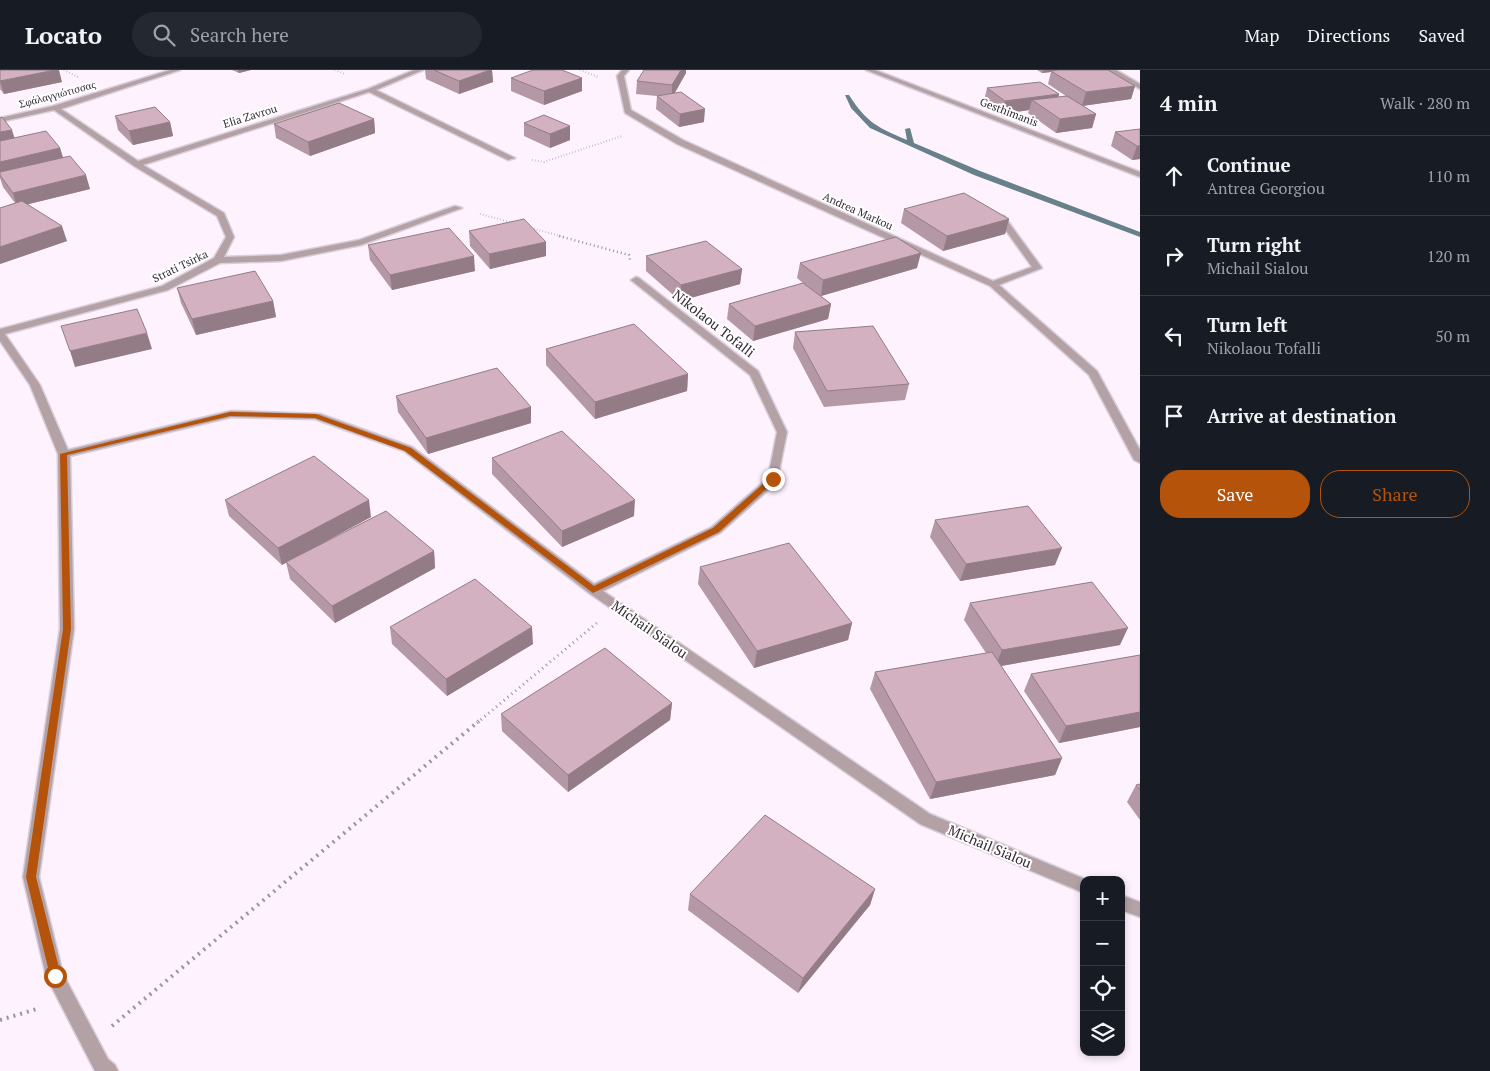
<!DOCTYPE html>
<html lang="en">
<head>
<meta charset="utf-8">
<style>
  :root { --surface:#171b24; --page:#242831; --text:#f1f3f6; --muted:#9ea1a6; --line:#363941; --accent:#b45309 }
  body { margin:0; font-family:"PT Serif",serif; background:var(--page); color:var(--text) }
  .controls { position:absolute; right:15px; bottom:15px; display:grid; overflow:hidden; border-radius:10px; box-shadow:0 2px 8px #0003 }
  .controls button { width:45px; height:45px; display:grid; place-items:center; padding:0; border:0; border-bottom:1px solid var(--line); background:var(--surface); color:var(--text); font:25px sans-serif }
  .stop { position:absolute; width:15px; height:15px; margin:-11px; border:4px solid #b45309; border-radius:50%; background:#fff }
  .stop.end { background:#b45309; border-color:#fff; box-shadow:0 1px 5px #0008 }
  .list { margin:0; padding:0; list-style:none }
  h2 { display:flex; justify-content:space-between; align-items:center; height:65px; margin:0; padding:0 20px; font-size:21px }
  h2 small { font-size:16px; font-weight:400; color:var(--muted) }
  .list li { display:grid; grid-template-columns:32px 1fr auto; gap:15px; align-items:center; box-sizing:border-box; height:80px; padding:0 20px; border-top:1px solid var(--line) }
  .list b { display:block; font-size:19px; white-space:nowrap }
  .list p { margin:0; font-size:16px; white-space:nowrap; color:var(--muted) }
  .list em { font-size:16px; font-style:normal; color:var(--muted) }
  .actions { display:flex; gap:10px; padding:15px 20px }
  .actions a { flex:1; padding:11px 0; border:1px solid var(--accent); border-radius:20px; text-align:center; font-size:18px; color:var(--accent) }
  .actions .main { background:var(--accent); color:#fff }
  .icon { flex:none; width:28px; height:28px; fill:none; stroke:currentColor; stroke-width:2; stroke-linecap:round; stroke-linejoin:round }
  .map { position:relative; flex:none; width:1140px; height:1001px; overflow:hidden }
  header { display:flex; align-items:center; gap:30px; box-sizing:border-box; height:70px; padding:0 25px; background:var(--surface); border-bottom:1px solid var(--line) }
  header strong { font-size:24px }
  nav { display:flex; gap:28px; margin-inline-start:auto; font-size:18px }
  .search { width:350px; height:45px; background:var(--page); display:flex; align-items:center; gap:12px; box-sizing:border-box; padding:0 18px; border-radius:28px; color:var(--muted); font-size:19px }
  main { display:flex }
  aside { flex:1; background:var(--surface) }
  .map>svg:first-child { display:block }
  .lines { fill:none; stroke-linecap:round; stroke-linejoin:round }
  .stream { fill:#68808a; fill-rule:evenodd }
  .minor-casing { stroke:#d9ced9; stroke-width:3 }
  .path-far3 { stroke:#9d929d; stroke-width:2; stroke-dasharray:0.5 2.5; stroke-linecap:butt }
  .path-far2 { stroke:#9d929d; stroke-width:2.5; stroke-dasharray:1 3; stroke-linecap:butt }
  .path-far1 { stroke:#9d929d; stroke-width:3; stroke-dasharray:1 4; stroke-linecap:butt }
  .path { stroke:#9d929d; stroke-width:4; stroke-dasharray:2 5; stroke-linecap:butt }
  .minor { fill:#b3a1a5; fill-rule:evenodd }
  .wall { fill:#b598a5 }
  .shaded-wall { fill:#947c86 }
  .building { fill:#d3b1c0; stroke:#947c86 }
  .route { fill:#b45309 }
  .labels { text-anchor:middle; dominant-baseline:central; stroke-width:4; stroke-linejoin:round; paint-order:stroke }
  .far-street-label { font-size:11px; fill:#352a35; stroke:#fff }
  .street-label { font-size:14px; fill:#352a35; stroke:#fff }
</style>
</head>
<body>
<header>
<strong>Locato</strong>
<div class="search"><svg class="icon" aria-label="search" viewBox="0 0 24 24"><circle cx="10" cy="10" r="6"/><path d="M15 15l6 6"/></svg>Search here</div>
<nav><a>Map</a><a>Directions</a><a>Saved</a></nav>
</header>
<main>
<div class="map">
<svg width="1140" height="1001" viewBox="0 0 1140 1001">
  <rect width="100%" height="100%" fill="#fdf2fd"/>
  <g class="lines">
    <path class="stream" d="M 845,25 L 849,25 C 867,53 877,57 907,70 L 905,59 L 910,58 L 914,73 L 980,101 L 1140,162 L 1140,167 L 974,105 L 870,58 L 851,38 Z"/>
    <g class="minor-casing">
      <g id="minor">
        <polygon points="170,0 180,0 61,39 138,91 368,19 414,0 423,0 376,20 515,88 508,90 369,22 143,95 224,143 234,167 224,187 281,185 359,170 455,136 462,138 361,175 281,191 220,193 168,220 5,264 40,315 68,380 231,341 320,344 412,377 594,514 712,457 768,408 777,362 750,305 631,210 636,207 639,208 758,301 787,362 777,412 720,463 603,521 930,744 1087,810 1084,810 1084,823 920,754 589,523 404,381 315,349 231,347 70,386 74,559 39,807 63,904 108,989 115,995 118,1001 95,1001 46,906 23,807 60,559 58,384 30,315 0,271 0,259 162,216 214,188 226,167 217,146 134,96 54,40 0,52 0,48 53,36"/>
        <polygon points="622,0 629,0 624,6 631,40 683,70 993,211 1032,197 997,148 1004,146 1042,198 999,215 1097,301 1140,380 1140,393 1134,390 1089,305 990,216 677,74 625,43 617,6"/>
        <polygon points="866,0 875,0 1140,102 1140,107"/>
        <polygon points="1108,0 1116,0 1140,14 1140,19"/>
        <polygon points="1121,825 1140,832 1140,847 1121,840"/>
      </g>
    </g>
    <g class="path-far3">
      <polyline points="64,0 78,7"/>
      <polyline points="335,0 345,4"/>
      <polyline points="580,0 598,7"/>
      <polyline points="532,90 544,92 622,66"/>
      <polyline points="480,144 513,153"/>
      <polyline points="531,158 564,167"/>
    </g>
    <polyline class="path-far2" points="559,166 629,185 630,190"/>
    <polyline class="path-far1" points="477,653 598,552"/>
    <g class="path">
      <polyline points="0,950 40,938"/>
      <polyline points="112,956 479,651"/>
    </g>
    <use href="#minor" class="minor"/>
  </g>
  <g class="wall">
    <polygon points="0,0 62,12 4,24 0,19"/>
    <polygon points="232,0 251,0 239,3"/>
    <polygon points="425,0 492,0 493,12 459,24 426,9"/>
    <polygon points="1037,0 1108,0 1135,16 1131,29 1082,36 1096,44 1092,58 1056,63 1028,43 1029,40 1002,44 984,31 987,18 1059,24 1058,27 1066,26 1048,14 1051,2 1042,3"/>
    <polygon points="686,3 674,23 704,52 679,57 656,39 657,26 636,24 637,11"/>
    <polygon points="511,8 582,8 582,21 544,35 511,21"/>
    <polygon points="115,46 170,52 173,66 133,75 118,60"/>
    <polygon points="0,48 15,68 60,78 63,87 90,119 28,134 67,171 0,194 0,138 15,133 3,117 0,108"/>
    <polygon points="374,49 375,63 310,86 276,68 274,54"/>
    <polygon points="524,53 570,70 550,78 524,66"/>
    <polygon points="1140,59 1140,89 1132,90 1111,76 1115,62"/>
    <polygon points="904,139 1009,149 1005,164 943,181 901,153"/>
    <polygon points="469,161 546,172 546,186 490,199 470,176"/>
    <polygon points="368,175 475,201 392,220 370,190"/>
    <polygon points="646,186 742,199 740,214 680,231 646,201"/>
    <polygon points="800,193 917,198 821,226 831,234 828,249 753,271 727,249 729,234 803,213 797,208"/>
    <polygon points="177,218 273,231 276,247 196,265 181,233"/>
    <polygon points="795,262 909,314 905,330 824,337 793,278"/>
    <polygon points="546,279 688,304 687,321 595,349 546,295"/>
    <polygon points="396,326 531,337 531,353 428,384 398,342"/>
    <polygon points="492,388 634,446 562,477 492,404"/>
    <polygon points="225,430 371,447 326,471 434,481 435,498 335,553 290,509 286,492 282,495 229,446"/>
    <polygon points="935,450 1055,495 960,511 930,467"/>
    <polygon points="700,497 852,553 848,570 754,598 698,514"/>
    <polygon points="970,533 1120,575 1001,596 1062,688 1055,705 930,729 870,619 875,602 986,583 964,550"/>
    <polygon points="390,557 533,574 447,626 392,574"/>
    <polygon points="1140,585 1140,657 1059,673 1024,621 1031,604"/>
    <polygon points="672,633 670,650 568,722 502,661 501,644"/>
    <polygon points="1140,714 1140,750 1127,732 1136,715"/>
    <polygon points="875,819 870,835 798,923 688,840 690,824"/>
  </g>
  <g class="shaded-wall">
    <polygon points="55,0 59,0 62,12 4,24 0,11"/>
    <polygon points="238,0 251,0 239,3"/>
    <polygon points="490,0 492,0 493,12 459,24 459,11"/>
    <polygon points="681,0 686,0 686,3 672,28 672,15"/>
    <polygon points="1043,0 1066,0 1051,1 1051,2 1042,3"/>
    <polygon points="582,8 582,21 544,35 544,21"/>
    <polygon points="1135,16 1131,29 1082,36 1086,22"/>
    <polygon points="1059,24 1056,37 1032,30 1029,40 1002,44 1005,31"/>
    <polygon points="705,39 704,52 679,57 680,44"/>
    <polygon points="1096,44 1092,58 1056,63 1060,49"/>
    <polygon points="374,49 375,63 310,86 308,72"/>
    <polygon points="170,52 173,66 133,75 129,61"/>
    <polygon points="570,56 570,70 550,78 550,64"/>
    <polygon points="12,60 16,73 0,77 0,62"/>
    <polygon points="1137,76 1140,76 1140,89 1132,90"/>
    <polygon points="60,78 64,92 0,105 0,92"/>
    <polygon points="86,105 90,119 17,137 13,123"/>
    <polygon points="1009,149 1005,164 943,181 947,166"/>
    <polygon points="62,156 67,171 0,194 0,177"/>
    <polygon points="546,172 546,186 490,199 489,184"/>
    <polygon points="921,183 917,198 821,226 823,210"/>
    <polygon points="474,186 475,201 392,220 390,205"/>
    <polygon points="742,199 740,214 680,231 681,215"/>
    <polygon points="273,231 276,247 196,265 192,249"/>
    <polygon points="831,234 828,249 753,271 755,256"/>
    <polygon points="147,263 152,279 75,297 70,281"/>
    <polygon points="688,304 687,321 595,349 595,332"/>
    <polygon points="531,337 531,353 428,384 426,368"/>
    <polygon points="369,430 371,447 282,495 278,478"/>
    <polygon points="635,430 634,446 562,477 562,461"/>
    <polygon points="1062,478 1055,495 960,511 966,494"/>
    <polygon points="434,481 435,498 335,553 332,536"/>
    <polygon points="852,553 848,570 754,598 757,581"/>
    <polygon points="532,557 533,574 447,626 446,609"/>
    <polygon points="1128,558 1120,575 995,597 1002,580"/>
    <polygon points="672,633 670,650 568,722 568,705"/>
    <polygon points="1140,642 1140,657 1059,673 1066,656"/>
    <polygon points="1062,688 1055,705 930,729 936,712"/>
    <polygon points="875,819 870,835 798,923 803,908"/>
  </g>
  <g class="building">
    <polygon points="0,0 55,0 0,11"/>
    <polygon points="434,0 490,0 459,11"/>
    <polygon points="533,0 562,0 582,8 544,21 511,8"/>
    <polygon points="644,0 681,0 672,15 637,11"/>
    <polygon points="1058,0 1108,0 1135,16 1086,22 1051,1"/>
    <polygon points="1040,12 1059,24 1005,31 987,18"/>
    <polygon points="681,22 705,39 680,44 657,26"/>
    <polygon points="1067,26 1096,44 1060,49 1032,30"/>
    <polygon points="339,33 374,49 308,72 274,54"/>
    <polygon points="155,37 170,52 129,61 115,46"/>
    <polygon points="544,45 570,56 550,64 524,53"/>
    <polygon points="2,47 12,60 0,62 0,48"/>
    <polygon points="1140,59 1140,76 1137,76 1115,62"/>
    <polygon points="46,61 60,78 0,92 0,71"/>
    <polygon points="70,86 86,105 13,123 0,105 0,102"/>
    <polygon points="964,123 1009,149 947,166 904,139"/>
    <polygon points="22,131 62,156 0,177 0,138"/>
    <polygon points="524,149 546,172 489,184 469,161"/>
    <polygon points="449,158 474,186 390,205 368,175"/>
    <polygon points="896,167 921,183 823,210 800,193"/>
    <polygon points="706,171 742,199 681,215 646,186"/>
    <polygon points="255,201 273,231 192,249 177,218"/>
    <polygon points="803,213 831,234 755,256 729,234"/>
    <polygon points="137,239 147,263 70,281 61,256"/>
    <polygon points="634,254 688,304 595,332 546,279"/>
    <polygon points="873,256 909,314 827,321 795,262"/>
    <polygon points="497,298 531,337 426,368 396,326"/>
    <polygon points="562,361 635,430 562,461 492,388"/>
    <polygon points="314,386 369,430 278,478 225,430"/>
    <polygon points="1028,436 1062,478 966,494 935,450"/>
    <polygon points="386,441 434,481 332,536 286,492"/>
    <polygon points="789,473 852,553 757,581 700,497"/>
    <polygon points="475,509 532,557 446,609 390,557"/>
    <polygon points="1092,512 1128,558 1002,580 970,533"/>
    <polygon points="605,578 672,633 568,705 501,644"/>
    <polygon points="992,582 1062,688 936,712 875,602"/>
    <polygon points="1140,585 1140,642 1066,656 1031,604"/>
    <polygon points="1140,714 1140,720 1136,715"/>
    <polygon points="765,745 875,819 803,908 690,824"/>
  </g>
  <polygon class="route" points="230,342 316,344 411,378 594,516 713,458 770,408 777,409 719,462 593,523 405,381 315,348 230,346 67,385 71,559 36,807 61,906 59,910 55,911 51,910 50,906 26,807 63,559 60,384"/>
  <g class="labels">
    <g class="far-street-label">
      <text transform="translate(57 24) rotate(-15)">Σφάλαγγιώτισσας</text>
      <text transform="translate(1009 42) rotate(21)">Gesthimanis</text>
      <text transform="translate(250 46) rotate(-17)">Elia Zavrou</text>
      <text transform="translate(858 141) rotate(24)">Andrea Markou</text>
      <text transform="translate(180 196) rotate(-26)">Strati Tsirka</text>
    </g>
    <g class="street-label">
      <text transform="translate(714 253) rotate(38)">Nikolaou Tofalli</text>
      <text transform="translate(650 559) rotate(35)">Michail Sialou</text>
      <text transform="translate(990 776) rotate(23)">Michail Sialou</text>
    </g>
  </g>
</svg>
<div class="controls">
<button>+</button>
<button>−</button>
<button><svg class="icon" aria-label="locate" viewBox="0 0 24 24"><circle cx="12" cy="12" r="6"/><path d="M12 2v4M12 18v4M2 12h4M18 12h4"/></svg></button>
<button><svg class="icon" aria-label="layers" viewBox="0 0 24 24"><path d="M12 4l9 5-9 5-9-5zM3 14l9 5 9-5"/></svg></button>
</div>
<div class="stop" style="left:55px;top:906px"></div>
<div class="stop end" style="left:773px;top:409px"></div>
</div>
<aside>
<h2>4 min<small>Walk · 280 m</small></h2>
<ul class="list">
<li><svg class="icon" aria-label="ahead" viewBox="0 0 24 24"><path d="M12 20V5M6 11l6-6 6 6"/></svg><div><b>Continue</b><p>Antrea Georgiou</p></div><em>110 m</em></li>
<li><svg class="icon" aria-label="right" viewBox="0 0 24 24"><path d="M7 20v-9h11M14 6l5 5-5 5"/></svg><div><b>Turn right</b><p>Michail Sialou</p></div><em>120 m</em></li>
<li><svg class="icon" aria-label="left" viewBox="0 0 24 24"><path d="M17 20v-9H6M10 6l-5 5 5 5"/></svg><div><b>Turn left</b><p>Nikolaou Tofalli</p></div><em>50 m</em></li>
<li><svg class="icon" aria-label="arrive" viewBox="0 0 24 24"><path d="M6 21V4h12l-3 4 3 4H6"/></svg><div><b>Arrive at destination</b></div></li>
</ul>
<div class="actions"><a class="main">Save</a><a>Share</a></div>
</aside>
</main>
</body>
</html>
